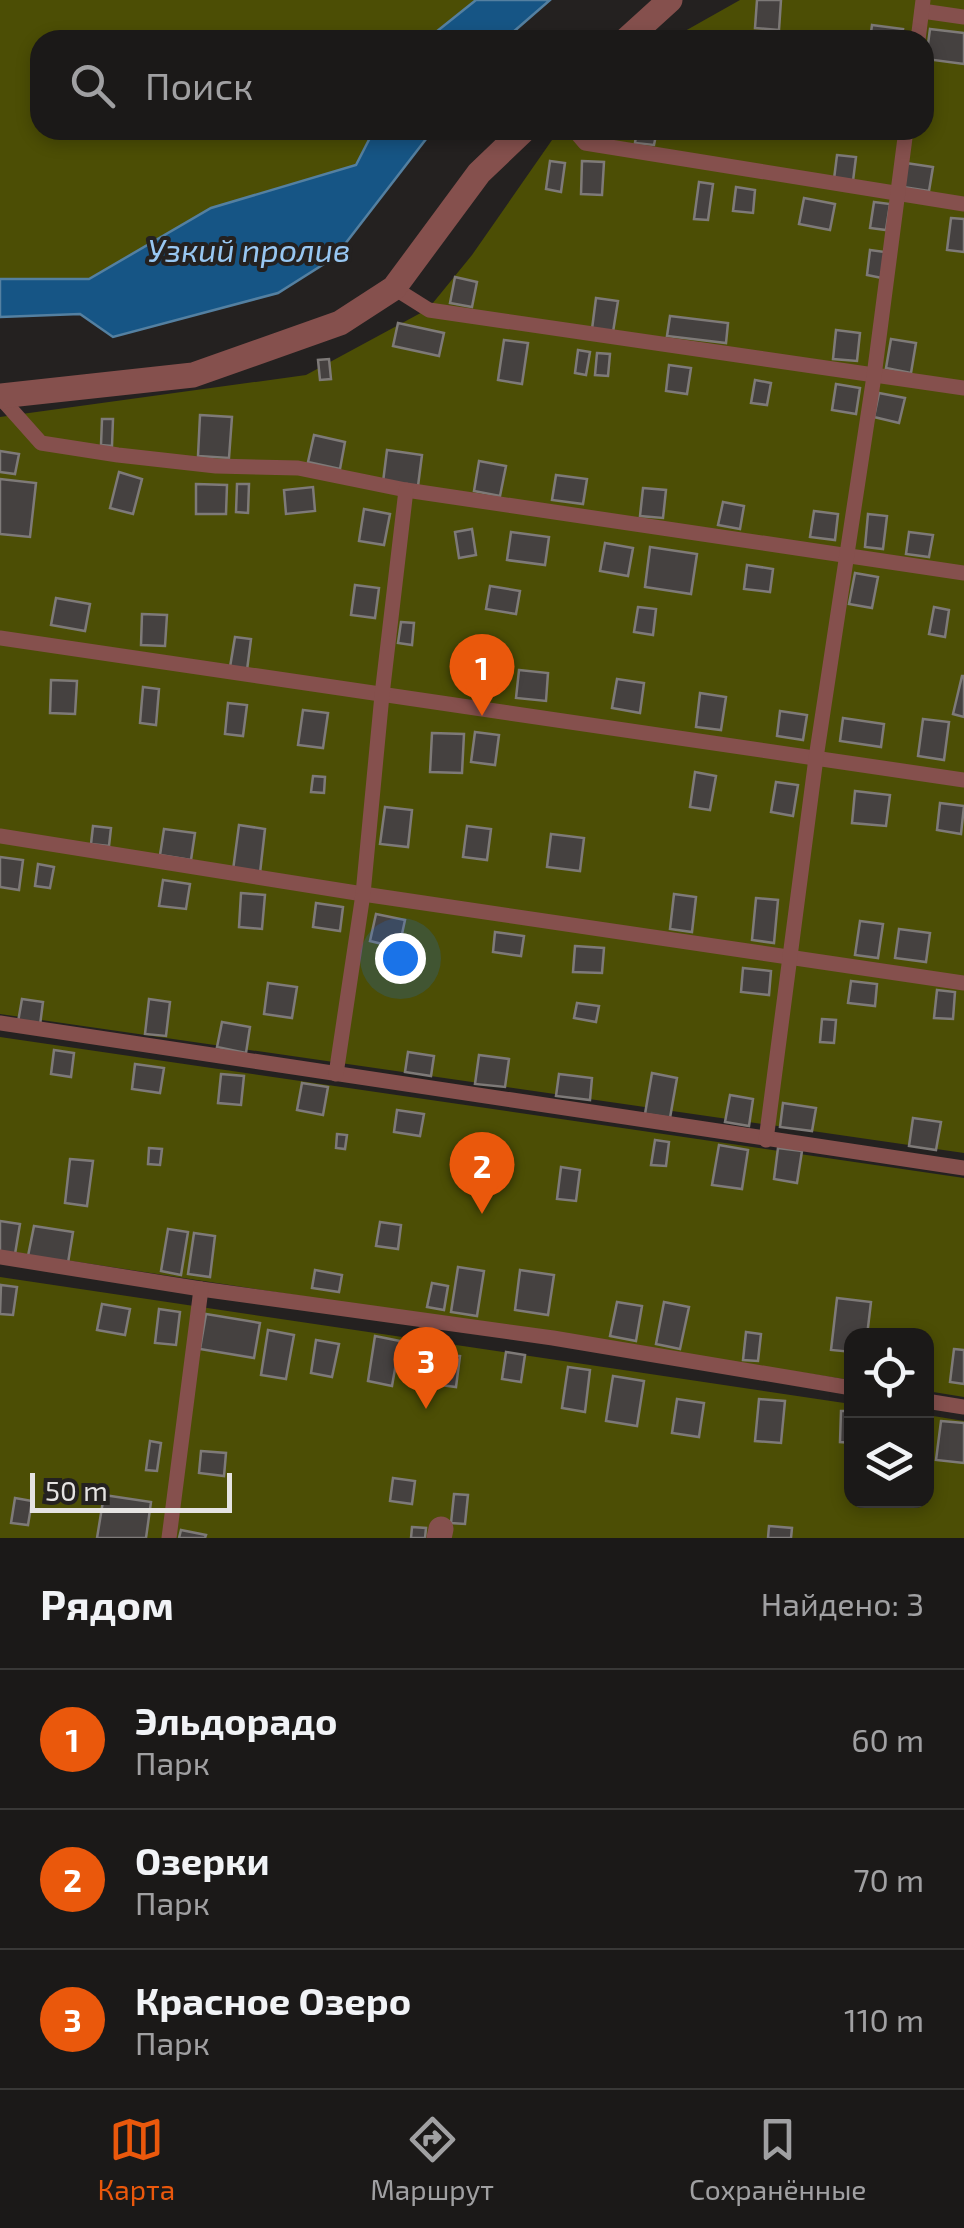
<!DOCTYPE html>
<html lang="ru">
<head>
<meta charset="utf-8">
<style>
  :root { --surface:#1b1918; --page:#242221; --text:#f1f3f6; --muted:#a0a0a2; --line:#393837; --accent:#ea580c }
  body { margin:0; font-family:"Exo 2",sans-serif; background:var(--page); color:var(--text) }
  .controls { position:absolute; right:30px; bottom:30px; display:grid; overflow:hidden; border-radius:20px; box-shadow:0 5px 15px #0003 }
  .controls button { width:90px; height:90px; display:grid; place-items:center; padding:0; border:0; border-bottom:2px solid var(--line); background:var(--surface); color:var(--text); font:50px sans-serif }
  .scale { position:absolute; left:30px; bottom:25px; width:202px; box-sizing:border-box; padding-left:10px; border:5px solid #e5e3e2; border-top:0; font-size:28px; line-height:35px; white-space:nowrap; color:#e5e3e2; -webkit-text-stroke:8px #242120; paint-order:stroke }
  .you { position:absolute; left:400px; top:958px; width:35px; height:35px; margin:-25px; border:8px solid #fff; border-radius:50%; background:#1a73e8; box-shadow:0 0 0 15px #1a73e833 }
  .badge { display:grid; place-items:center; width:65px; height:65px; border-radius:50%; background:var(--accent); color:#fff; font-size:32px; font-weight:700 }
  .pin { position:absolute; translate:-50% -82px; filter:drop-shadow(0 2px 5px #0008) }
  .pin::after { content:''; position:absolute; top:52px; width:35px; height:30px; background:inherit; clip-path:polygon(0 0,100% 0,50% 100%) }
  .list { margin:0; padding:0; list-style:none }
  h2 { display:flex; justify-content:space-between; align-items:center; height:130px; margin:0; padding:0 40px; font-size:42px }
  h2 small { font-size:32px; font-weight:400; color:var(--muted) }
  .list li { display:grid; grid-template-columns:65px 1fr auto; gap:30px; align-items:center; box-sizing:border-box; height:140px; padding:0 40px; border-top:2px solid var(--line) }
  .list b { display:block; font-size:38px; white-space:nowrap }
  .list p { margin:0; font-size:32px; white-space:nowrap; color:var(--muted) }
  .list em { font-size:32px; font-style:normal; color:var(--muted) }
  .icon { flex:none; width:55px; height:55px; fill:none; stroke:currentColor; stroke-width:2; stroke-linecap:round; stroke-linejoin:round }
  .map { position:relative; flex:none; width:964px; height:1538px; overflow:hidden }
  .search { position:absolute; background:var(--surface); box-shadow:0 5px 15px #0003; left:30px; right:30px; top:30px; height:110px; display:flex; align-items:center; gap:25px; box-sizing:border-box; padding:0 35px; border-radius:30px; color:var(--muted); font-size:38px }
  .sheet { height:550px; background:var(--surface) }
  nav { display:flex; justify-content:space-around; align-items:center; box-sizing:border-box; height:140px; border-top:2px solid var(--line); background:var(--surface); font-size:28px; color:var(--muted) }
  nav a { display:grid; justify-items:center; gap:5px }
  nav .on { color:var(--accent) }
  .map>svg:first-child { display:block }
  .green { fill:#4c4e05 }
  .water { fill:#165585; stroke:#5480a1; stroke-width:2.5 }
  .building { fill:#454140; stroke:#7e7a78; stroke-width:2.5 }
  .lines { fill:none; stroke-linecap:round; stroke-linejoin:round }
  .service { stroke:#85504d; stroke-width:15 }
  .minor { stroke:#85504d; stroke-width:25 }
  .tertiary { stroke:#85504d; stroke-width:25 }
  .labels { text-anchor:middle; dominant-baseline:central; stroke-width:8; stroke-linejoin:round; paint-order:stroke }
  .water-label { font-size:32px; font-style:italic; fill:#98c7f2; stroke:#242120 }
</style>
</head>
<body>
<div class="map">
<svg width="964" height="1538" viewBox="0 0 964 1538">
  <rect width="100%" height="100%" fill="#242120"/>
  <g class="green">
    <polygon points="0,0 476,0 426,40 40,40 40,130 374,130 356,165 211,208 89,279 0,279"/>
    <polygon points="740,0 964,0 964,1153 0,1014 0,417 306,375 428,309 472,255 559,130 924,130 924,40 669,40"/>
    <polygon points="0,1037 964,1178 964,1397 927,1391 926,1336 852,1336 851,1380 0,1250"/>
    <polygon points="0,1277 851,1404 852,1500 926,1500 927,1415 964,1421 964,1538 0,1538"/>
  </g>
  <g class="water">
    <polygon points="476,0 550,0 504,40 426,40"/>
    <polygon points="374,130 433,130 335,257 278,293 113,337 80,314 0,317 0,279 89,279 211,208 356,165"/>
  </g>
  <g class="building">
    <polygon points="757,0 781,0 779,30 755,28"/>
    <polygon points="872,25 903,29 901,40 870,40"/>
    <polygon points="930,29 964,33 964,64 926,59"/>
    <polygon points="637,130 657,130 654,145 635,143"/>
    <polygon points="837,155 856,157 853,181 834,179"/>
    <polygon points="550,161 565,163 561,192 546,189"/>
    <polygon points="582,161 604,162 602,195 581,194"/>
    <polygon points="906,163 933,167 929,191 903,187"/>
    <polygon points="699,182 713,184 708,220 694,219"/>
    <polygon points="736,187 755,190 753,213 733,211"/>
    <polygon points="804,198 835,204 830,230 799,224"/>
    <polygon points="874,202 890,204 886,230 870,228"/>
    <polygon points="951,218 964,219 964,252 947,250"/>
    <polygon points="870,250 885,252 882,278 867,275"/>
    <polygon points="455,277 477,282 472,307 450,303"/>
    <polygon points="596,298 618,301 613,332 592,329"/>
    <polygon points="670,316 728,323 726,343 667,336"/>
    <polygon points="398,323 444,333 439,356 393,346"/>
    <polygon points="836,330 860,333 857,361 833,359"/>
    <polygon points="891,339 916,343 911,373 886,368"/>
    <polygon points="504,340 528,343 522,384 498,380"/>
    <polygon points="578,350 590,352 586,375 575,373"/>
    <polygon points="597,353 610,354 608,376 595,375"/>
    <polygon points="329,359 331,379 320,380 318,360"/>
    <polygon points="669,365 691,368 687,394 666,391"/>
    <polygon points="755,380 771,383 767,405 751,403"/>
    <polygon points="836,384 860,388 856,414 832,410"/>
    <polygon points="879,393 905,398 899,423 874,417"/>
    <polygon points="200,415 232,417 229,458 198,456"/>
    <polygon points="102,419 113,419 112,446 101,445"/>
    <polygon points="314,435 345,442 340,469 308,462"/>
    <polygon points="387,450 422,455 418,486 383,482"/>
    <polygon points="0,451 19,454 15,474 0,472"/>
    <polygon points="479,461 506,466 500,496 474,491"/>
    <polygon points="119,472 142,479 133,514 110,508"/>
    <polygon points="556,475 587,479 583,504 552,500"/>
    <polygon points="0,479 36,483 30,537 0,534"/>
    <polygon points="196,484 227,485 226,514 196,514"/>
    <polygon points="237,484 249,484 248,513 236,512"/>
    <polygon points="313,487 315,511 286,514 284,490"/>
    <polygon points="643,488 666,490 663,518 640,516"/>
    <polygon points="723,502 744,506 740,529 718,525"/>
    <polygon points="364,509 390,514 384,545 359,541"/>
    <polygon points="814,511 838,514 835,540 810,537"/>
    <polygon points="868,514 887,516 883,549 865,547"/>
    <polygon points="472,529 476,555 459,558 455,532"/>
    <polygon points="511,532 549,537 545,565 507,560"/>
    <polygon points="909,532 933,535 929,557 906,554"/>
    <polygon points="605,543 633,548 628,576 600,571"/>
    <polygon points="650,547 697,554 691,594 645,587"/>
    <polygon points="747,565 773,569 770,592 744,589"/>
    <polygon points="855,573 878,577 872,608 849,604"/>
    <polygon points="355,585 379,588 375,618 351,615"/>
    <polygon points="490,586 520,591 516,614 486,609"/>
    <polygon points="56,598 90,604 85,631 51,625"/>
    <polygon points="638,607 656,609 653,635 634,632"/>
    <polygon points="934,607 949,610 945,637 929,634"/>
    <polygon points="142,614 167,615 165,646 141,645"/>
    <polygon points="401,622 414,623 412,645 398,643"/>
    <polygon points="235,637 251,639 247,670 230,667"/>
    <polygon points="519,670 548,673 546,701 516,698"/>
    <polygon points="962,676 964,676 964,717 953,714"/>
    <polygon points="617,679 644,683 640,713 612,708"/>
    <polygon points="51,680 77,681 75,714 50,713"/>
    <polygon points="143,687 159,689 156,725 140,723"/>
    <polygon points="700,693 726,697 721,730 696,727"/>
    <polygon points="228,703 247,705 243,736 225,734"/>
    <polygon points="303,710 328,713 323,748 298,745"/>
    <polygon points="780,711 807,715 803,740 777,736"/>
    <polygon points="843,718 884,724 881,747 840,741"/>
    <polygon points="923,719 949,722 944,760 918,756"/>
    <polygon points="475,732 499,735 495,765 471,762"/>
    <polygon points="432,733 464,734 462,773 430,772"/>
    <polygon points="695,772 716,776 710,810 690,807"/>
    <polygon points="313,776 325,777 324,793 311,792"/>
    <polygon points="776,782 798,785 793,816 771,812"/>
    <polygon points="855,791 890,795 886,826 852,823"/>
    <polygon points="940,803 964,806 961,834 937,830"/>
    <polygon points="385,807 412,810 408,847 380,844"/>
    <polygon points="239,825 265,829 260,873 233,870"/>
    <polygon points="93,826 111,828 109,846 91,844"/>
    <polygon points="467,826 491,829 487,860 463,857"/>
    <polygon points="164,829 195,833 191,860 160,855"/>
    <polygon points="551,834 584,838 580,871 547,867"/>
    <polygon points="0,857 23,860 19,890 0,887"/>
    <polygon points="38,864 54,867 50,888 35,886"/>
    <polygon points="163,880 190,884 186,909 159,906"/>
    <polygon points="241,893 265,895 262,929 239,927"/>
    <polygon points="674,894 696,897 692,932 670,929"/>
    <polygon points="756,898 778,900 774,943 752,940"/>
    <polygon points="316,903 343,907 340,931 313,927"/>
    <polygon points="376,914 405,920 399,948 370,941"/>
    <polygon points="860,921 883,924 878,958 855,955"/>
    <polygon points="899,929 930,933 926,962 895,958"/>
    <polygon points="495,932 524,936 521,956 493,952"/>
    <polygon points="575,946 604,948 602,973 573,972"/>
    <polygon points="743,968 771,971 769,995 741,992"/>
    <polygon points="851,981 877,984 875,1006 848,1003"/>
    <polygon points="268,983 297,987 292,1018 264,1014"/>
    <polygon points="937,990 955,992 953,1019 934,1018"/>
    <polygon points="22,999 43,1002 40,1025 18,1022"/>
    <polygon points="149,999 170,1002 166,1036 145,1034"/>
    <polygon points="577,1003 599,1006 596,1022 574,1018"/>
    <polygon points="822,1019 836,1020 834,1043 820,1042"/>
    <polygon points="222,1022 250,1027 246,1053 217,1047"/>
    <polygon points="54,1050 74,1053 71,1077 51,1074"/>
    <polygon points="408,1052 434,1056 431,1076 405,1072"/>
    <polygon points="479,1055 509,1059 505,1087 475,1084"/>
    <polygon points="135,1064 164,1068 160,1093 132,1089"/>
    <polygon points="652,1073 677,1078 670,1118 645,1114"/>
    <polygon points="221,1074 244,1076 241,1105 218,1103"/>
    <polygon points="559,1074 592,1078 590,1100 556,1096"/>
    <polygon points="302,1083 328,1087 323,1115 297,1110"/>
    <polygon points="730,1095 753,1099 749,1126 725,1122"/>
    <polygon points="783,1103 816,1108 812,1131 780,1127"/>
    <polygon points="397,1110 424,1114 420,1136 394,1132"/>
    <polygon points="913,1118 941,1122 936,1150 909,1146"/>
    <polygon points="337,1134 347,1135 345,1149 336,1148"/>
    <polygon points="471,1138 501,1142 498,1170 468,1166"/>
    <polygon points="655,1140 669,1142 666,1166 651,1165"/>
    <polygon points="719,1145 748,1150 742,1189 712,1185"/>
    <polygon points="149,1148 162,1149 160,1165 148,1164"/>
    <polygon points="778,1148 802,1151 797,1183 774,1179"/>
    <polygon points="70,1159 93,1161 87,1206 65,1203"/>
    <polygon points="561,1167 580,1170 576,1201 557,1199"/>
    <polygon points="0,1221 20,1224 15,1254 0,1252"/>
    <polygon points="380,1222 401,1225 398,1249 376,1246"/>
    <polygon points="34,1226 73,1232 68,1263 28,1256"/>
    <polygon points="168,1229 188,1232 181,1275 161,1271"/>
    <polygon points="194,1233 215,1236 210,1277 188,1274"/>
    <polygon points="458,1267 484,1271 477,1316 451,1312"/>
    <polygon points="315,1270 342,1275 339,1292 312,1288"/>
    <polygon points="520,1270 554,1275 548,1315 515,1310"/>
    <polygon points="432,1283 448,1286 444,1310 427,1307"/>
    <polygon points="1,1285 17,1287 13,1315 0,1314"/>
    <polygon points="837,1298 871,1302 867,1336 852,1336 852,1352 831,1350"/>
    <polygon points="617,1302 642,1306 636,1341 610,1336"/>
    <polygon points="664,1302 689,1307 680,1349 656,1344"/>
    <polygon points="102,1304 130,1309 125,1335 97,1330"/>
    <polygon points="159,1309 180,1312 176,1345 155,1343"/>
    <polygon points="206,1314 260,1323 254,1358 200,1349"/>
    <polygon points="268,1330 294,1335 286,1379 261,1375"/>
    <polygon points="746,1332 761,1334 758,1361 743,1360"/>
    <polygon points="375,1336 400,1341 392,1386 368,1381"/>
    <polygon points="316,1340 339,1344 332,1377 311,1373"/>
    <polygon points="954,1349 964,1350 964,1384 950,1382"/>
    <polygon points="506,1352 525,1355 521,1382 502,1379"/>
    <polygon points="435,1353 460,1356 456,1387 432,1384"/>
    <polygon points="568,1367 590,1370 585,1412 562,1408"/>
    <polygon points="613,1376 644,1381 637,1426 606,1421"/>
    <polygon points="677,1399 704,1403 699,1437 672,1433"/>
    <polygon points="759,1399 785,1401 781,1443 755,1441"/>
    <polygon points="841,1411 852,1411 852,1443 840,1442"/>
    <polygon points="941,1421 964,1423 964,1463 936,1460"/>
    <polygon points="150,1441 161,1443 157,1471 146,1470"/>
    <polygon points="201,1451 226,1453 224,1476 199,1473"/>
    <polygon points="393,1478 415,1481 412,1504 390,1501"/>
    <polygon points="454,1494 468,1495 465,1524 451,1523"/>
    <polygon points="104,1495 151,1502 146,1538 97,1538"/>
    <polygon points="15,1498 32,1501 28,1525 11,1523"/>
    <polygon points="769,1526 792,1528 791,1538 768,1538"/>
    <polygon points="412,1527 426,1528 425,1538 411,1538"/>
    <polygon points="181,1530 206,1535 205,1538 179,1538"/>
  </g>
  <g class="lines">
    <g class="service">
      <polyline points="922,11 964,17"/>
      <polyline points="918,40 923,0"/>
      <polyline points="574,130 585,143 964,204"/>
      <polyline points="394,288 429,310 964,388"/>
      <polyline points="0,397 41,443 118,455 216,466 298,468 406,490 964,573"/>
      <polyline points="0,638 964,780"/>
      <polyline points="0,836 363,894 964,983"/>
      <polyline points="0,1023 964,1168"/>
      <polyline points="336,1074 363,894 382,695 406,490"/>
      <polyline points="766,1140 816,758 874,376 906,130"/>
      <polyline points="0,1257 201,1289 553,1338 852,1388"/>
      <polyline points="926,1401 964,1407"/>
      <polyline points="169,1538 201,1289"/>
    </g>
    <polyline class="minor" points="439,1538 441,1529"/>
    <g class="tertiary">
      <polyline points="626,40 670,0"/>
      <polyline points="0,396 193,375 340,323 394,288 479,173 524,130"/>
    </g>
  </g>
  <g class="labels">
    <g class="water-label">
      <text x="249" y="249">Узкий пролив</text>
    </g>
  </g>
</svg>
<div class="controls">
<button><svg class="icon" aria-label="locate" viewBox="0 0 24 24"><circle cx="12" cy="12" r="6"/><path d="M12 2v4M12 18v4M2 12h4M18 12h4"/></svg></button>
<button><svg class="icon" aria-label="layers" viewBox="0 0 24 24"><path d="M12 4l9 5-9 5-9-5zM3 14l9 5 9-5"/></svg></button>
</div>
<div class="scale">50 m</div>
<div class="you"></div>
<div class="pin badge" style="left:482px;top:716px">1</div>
<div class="pin badge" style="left:482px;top:1214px">2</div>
<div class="pin badge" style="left:426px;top:1409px">3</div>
<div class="search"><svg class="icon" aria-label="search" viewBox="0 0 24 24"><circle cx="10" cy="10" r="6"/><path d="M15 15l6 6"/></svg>Поиск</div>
</div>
<section class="sheet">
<h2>Рядом<small>Найдено: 3</small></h2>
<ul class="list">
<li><span class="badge">1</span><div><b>Эльдорадо</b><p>Парк</p></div><em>60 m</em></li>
<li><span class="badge">2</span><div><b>Озерки</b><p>Парк</p></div><em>70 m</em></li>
<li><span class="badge">3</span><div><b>Красное Озеро</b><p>Парк</p></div><em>110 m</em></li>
</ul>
</section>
<nav>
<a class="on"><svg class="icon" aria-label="map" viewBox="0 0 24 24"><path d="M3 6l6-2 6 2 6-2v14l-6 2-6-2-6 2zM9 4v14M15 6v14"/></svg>Карта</a>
<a><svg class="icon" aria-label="directions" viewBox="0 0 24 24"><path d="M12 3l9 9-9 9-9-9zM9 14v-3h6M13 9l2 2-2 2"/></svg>Маршрут</a>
<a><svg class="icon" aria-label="saved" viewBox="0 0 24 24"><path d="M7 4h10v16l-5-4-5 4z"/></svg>Сохранённые</a>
</nav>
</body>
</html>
